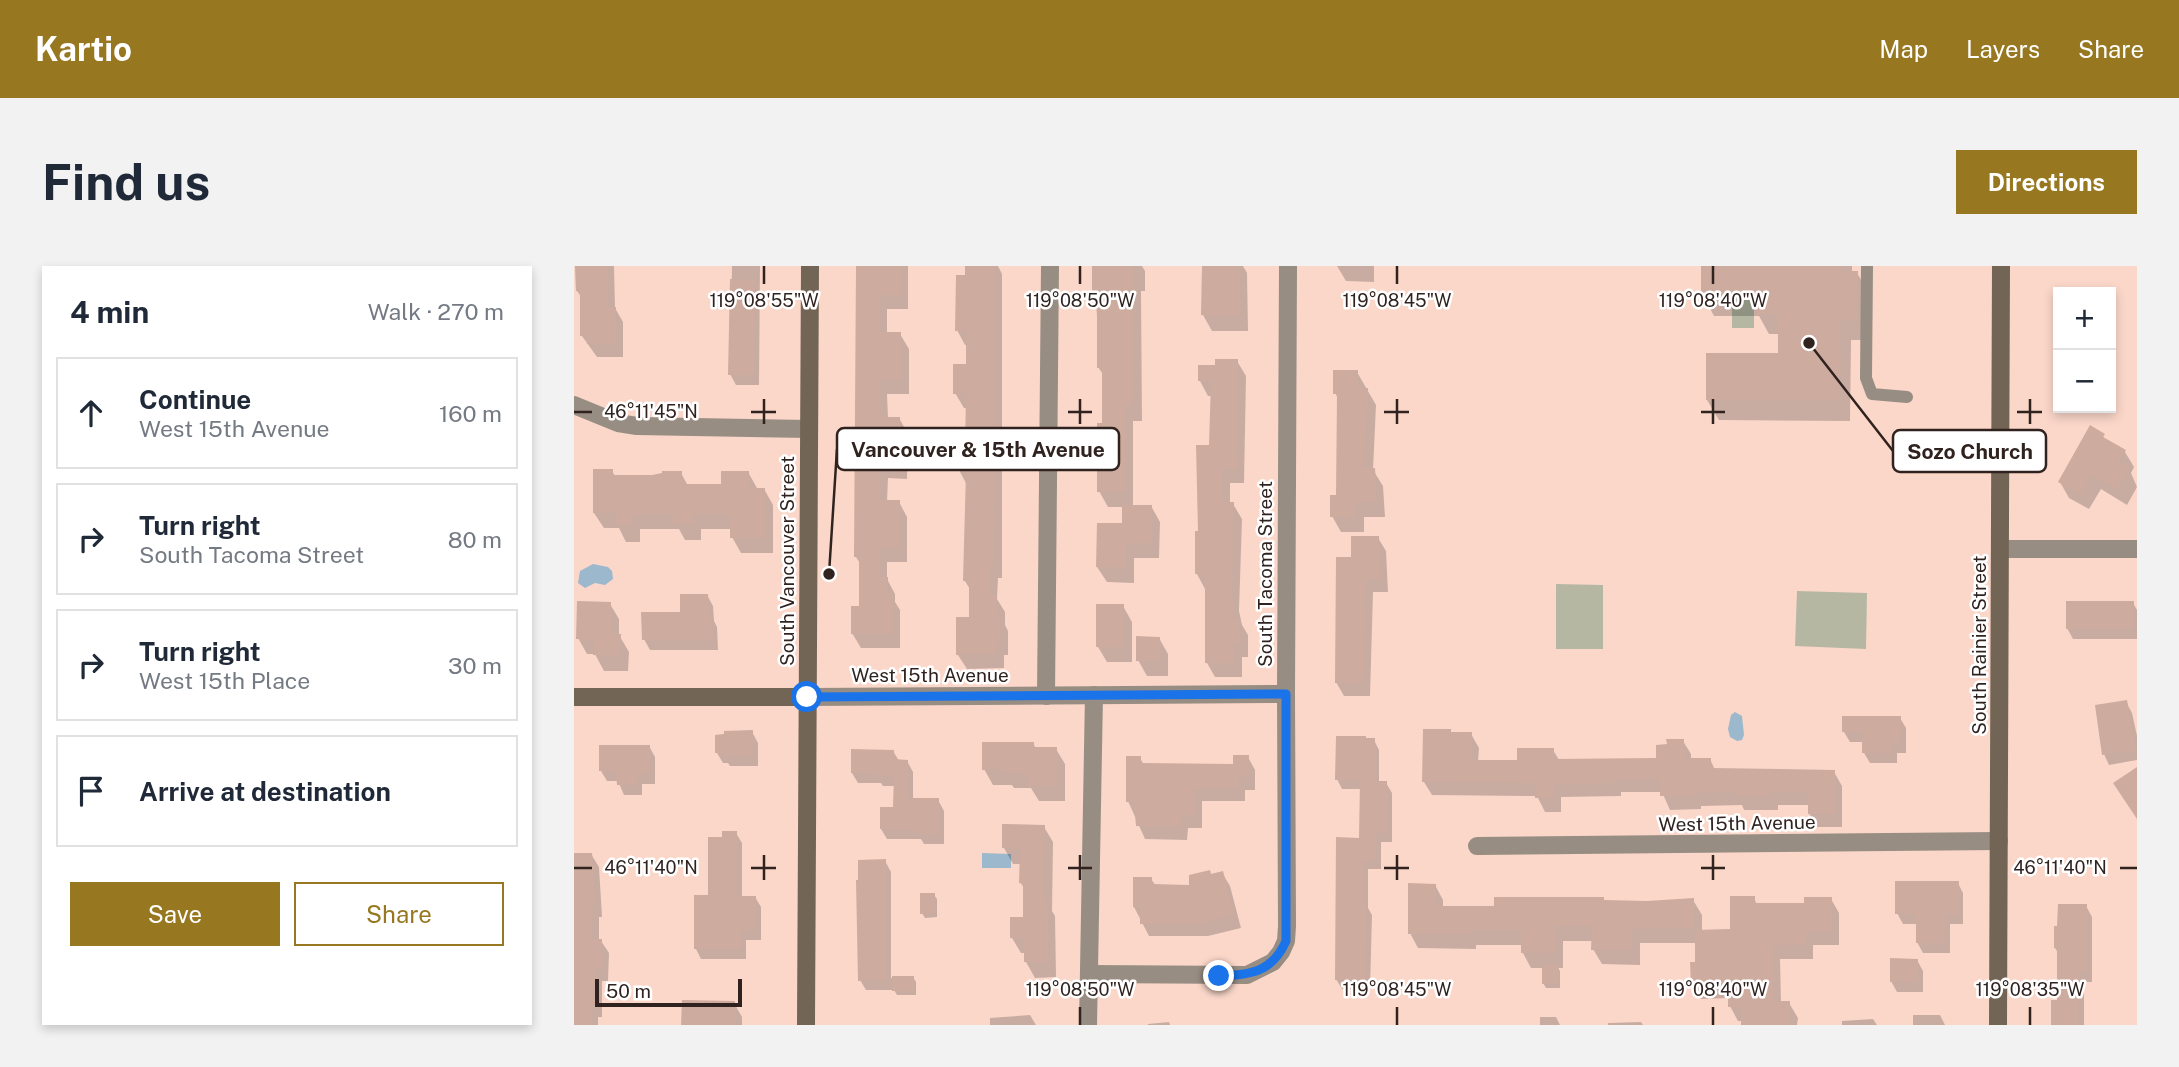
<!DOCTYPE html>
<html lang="en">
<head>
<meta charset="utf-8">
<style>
  :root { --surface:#fff; --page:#f2f2f3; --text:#1f2937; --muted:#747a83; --line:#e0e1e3; --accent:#977821 }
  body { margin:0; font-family:"Public Sans",sans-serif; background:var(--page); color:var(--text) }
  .controls { position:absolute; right:21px; top:21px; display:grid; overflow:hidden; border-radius:0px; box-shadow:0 4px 10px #0003 }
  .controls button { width:63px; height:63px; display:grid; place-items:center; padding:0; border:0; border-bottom:2px solid var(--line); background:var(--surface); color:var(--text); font:35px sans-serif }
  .scale { position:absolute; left:21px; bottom:18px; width:147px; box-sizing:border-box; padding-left:7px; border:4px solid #30231f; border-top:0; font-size:19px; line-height:24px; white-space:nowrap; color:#30231f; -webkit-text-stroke:5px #fff; paint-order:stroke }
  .stop { position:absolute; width:21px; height:21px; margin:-16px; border:5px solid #1a73e8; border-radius:50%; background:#fff }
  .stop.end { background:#1a73e8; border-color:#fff; box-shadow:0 2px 7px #0008 }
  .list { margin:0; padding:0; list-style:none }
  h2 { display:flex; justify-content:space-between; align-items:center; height:91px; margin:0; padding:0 28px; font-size:30px }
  h2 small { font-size:23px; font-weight:400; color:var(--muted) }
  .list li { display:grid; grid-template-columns:46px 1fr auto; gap:21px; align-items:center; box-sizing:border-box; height:112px; margin:0 14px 14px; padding:0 14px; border:2px solid var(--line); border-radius:0px }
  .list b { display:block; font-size:26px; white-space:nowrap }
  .list p { margin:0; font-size:23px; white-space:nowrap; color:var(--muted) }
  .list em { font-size:23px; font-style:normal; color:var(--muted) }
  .actions { display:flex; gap:14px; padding:21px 28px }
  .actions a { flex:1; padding:16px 0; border:2px solid var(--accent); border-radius:0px; text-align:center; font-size:24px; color:var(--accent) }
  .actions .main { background:var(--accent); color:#fff }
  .icon { flex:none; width:38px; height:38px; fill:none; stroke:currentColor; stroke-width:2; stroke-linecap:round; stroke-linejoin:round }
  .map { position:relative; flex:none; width:1563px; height:759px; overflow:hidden; border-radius:0px }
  header { display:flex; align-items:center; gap:42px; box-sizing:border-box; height:98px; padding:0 35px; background:var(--accent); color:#fff }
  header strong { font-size:33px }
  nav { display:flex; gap:38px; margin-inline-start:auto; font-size:24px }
  .intro { display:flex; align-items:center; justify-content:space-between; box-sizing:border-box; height:168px; padding:0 42px }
  h1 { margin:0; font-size:49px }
  .button { padding:18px 32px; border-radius:0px; background:var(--accent); color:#fff; font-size:24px; font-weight:700 }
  main { display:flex; gap:42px; padding:0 42px }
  aside { flex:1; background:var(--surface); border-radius:0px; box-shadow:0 4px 10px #0003 }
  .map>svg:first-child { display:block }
  .green { fill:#b5b7a3 }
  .water { fill:#9bb8cd }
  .shadow { fill:#0003 }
  .building { fill:#cdab9f }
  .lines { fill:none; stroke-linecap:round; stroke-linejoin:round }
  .lane { stroke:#978d82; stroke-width:12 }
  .street { stroke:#978d82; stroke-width:18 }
  .secondary { stroke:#736556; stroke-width:18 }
  .route { stroke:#1a73e8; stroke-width:9 }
  .ticks { fill:none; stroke:#30231f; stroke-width:2.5 }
  .labels { text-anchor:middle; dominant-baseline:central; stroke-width:5; stroke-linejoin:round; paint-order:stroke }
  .street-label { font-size:19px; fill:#30231f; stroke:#fff }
  .ticks-label { font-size:18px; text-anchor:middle; fill:#30231f; stroke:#fff; stroke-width:5; stroke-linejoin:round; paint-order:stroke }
  .leader { fill:none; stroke:#30231f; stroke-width:2.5 }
  .callout-dot { fill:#30231f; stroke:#fff; stroke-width:2.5 }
  .callout { fill:#fff; stroke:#30231f; stroke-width:2.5 }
  .callout-label { font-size:21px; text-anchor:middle; font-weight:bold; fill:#30231f }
</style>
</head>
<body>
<header>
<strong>Kartio</strong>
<nav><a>Map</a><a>Layers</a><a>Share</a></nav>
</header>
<div class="intro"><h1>Find us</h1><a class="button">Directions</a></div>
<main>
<aside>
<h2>4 min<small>Walk · 270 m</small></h2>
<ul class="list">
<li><svg class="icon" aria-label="ahead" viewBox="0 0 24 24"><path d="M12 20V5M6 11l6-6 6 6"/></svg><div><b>Continue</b><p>West 15th Avenue</p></div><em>160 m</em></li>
<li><svg class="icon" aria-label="right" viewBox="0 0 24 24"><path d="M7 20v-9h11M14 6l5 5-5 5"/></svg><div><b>Turn right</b><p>South Tacoma Street</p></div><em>80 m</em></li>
<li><svg class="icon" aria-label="right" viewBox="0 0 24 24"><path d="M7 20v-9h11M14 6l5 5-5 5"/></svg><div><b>Turn right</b><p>West 15th Place</p></div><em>30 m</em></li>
<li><svg class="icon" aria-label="arrive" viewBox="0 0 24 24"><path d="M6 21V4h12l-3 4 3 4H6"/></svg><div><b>Arrive at destination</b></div></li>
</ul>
<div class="actions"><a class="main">Save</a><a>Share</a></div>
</aside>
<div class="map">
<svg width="1563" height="759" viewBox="0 0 1563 759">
  <rect width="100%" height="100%" fill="#fbd7ca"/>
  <g class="green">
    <rect x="1158" y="32" width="22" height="30"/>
    <polygon points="982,318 1029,319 1029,383 982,383"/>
    <polygon points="1223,325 1293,327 1292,383 1221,380"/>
  </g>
  <g class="water">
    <polygon points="19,298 34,301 38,305 39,313 31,319 21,317 11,322 4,317 6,305"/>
    <polygon points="1161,446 1168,450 1170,469 1168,474 1163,475 1156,471 1154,463 1157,449"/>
    <polygon points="408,587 437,588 437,602 408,602"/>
  </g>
  <g class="shadow">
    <polygon points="3,0 40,0 41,42 49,56 49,91 23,91 8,70 8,32 3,25"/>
    <polygon points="158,0 186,0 185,119 162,119 156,108"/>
    <polygon points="284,0 334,0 334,43 313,43 313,68 326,68 335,83 335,128 313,128 314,152 325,152 334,168 333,213 314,212 313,236 325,236 333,251 333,296 313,296 313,313 321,328 321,336 326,344 326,382 287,382 278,367 287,342 287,299 282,291"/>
    <polygon points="393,0 424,0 428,8 428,312 424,312 423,333 431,346 431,359 434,365 434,389 430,389 430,402 393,403 384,389 396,353 397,325 391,315 393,219 385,204 393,184 394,142 390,142 381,127 394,100 394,79 391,79 383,64"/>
    <polygon points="521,0 568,0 571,5 571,25 567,25 568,155 559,155 559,240 577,240 586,256 585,292 560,292 560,317 533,316 523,301 549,259 550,241 534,241 525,225 529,159 530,110 524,101 524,36 520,30"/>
    <polygon points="629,0 669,0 673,7 674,65 638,65 629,49"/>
    <polygon points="763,0 800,0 800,16 772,15"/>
    <polygon points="1129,0 1278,0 1278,7 1283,7 1295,27 1294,74 1277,74 1276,155 1145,154 1133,134 1206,89 1206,68 1195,68 1185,50 1140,50 1129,29"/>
    <polygon points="663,95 672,110 670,217 656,217 656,238 659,238 668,253 665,345 668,359 674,369 674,391 668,391 668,411 641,411 633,397 631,323 623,308 637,181 638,130 634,130 626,115 643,101"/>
    <polygon points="783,106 802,139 799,204 809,220 811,251 790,251 790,266 767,266 758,250 764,230 765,134 761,127"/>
    <polygon points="1529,170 1532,175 1551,186 1560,201 1557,207 1563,221 1553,239 1527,223 1515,243 1495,232 1486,216"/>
    <polygon points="38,205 41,210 78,210 107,207 114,220 149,220 174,206 183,222 190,223 199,239 199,287 167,287 158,271 158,263 127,263 127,274 111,274 105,263 66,263 66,276 52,276 45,262 30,262 20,247"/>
    <polygon points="804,272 812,285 814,326 799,326 796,430 770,430 762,416 779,293"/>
    <polygon points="133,329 139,340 140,355 143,361 144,384 76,384 70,373"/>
    <polygon points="1559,337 1563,344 1563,373 1499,373 1493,362"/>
    <polygon points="36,338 45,353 45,369 55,386 54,405 30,405 21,388 13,388 4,372"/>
    <polygon points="549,340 558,356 558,396 533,396 524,381"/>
    <polygon points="585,372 594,388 594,410 573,410 564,394"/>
    <polygon points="1552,436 1558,447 1563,470 1563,494 1535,499 1530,488"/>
    <polygon points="1326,452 1332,462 1332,487 1323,487 1323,497 1296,497 1290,487 1290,476 1276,476 1270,466"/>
    <polygon points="178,466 184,477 184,500 156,500 154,497 149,497 143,487"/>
    <polygon points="878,468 897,468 905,482 904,496 945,496 979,484 985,494 1084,494 1109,475 1117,488 1117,493 1136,493 1141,504 1260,506 1268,520 1268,561 1243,561 1235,547 1235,539 1204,539 1204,544 1170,544 1168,539 1127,540 1127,543 1096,544 1088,526 1047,526 1047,530 987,531 987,546 971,546 963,530 858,529 850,516"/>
    <polygon points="793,474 800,474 805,484 805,517 812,517 818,527 818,576 807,576 807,603 794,603 794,642 798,649 796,724 768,723 762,713 787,574 787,523 768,523 763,513"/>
    <polygon points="459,477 462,483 482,483 491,498 491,535 465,535 457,522 440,522 438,519 419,519 410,503"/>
    <polygon points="75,480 81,491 81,518 68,518 68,529 50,529 44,515 33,515 27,505"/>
    <polygon points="319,485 325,495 333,495 339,506 339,534 364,534 370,545 370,578 350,578 347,573 313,573 307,563 320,543 321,520 309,520 307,517 284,517 278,507"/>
    <polygon points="674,491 681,504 681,524 671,524 671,535 628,535 628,562 614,562 613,574 571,573 554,535 566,492 570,499 661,499"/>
    <polygon points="470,561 479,576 478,645 481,650 482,711 461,712 452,696 452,687 447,687 438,672 451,652 451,624 447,617 447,598 439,598 430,582"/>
    <polygon points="162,567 168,577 168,631 181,631 187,641 187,674 172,674 172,693 127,693 122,683 136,630"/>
    <polygon points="0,588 17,588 25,601 28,651 25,651 25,675 27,675 35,687 34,715 28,715 28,751 24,751 24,759 0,759"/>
    <polygon points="311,595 317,606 317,712 339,711 342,716 342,729 323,729 320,724 292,724 286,714"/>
    <polygon points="648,607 656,620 667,662 634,670 575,670 560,641 577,613 582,620 617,621"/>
    <polygon points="1384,617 1389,627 1389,658 1376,658 1376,687 1349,687 1343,676 1343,658 1329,658 1323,647"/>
    <polygon points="861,619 869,634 869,641 922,642 1119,634 1128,649 1128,665 1157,665 1180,632 1183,639 1232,639 1257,633 1265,647 1265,679 1239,679 1239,693 1206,693 1207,737 1215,737 1224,752 1223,759 1168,759 1168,755 1164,755 1156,740 1156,732 1127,733 1119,719 1123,698 1123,677 1066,677 1066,699 1028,698 1019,683 1019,675 989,675 989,702 984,702 986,705 986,722 972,722 969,717 970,702 957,702 949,687 949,679 902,679 902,683 844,682 836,667"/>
    <polygon points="360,629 363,633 363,651 351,652 348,647"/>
    <polygon points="1512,640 1518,651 1518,716 1510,716 1510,759 1479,759 1485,736 1485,688 1481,682"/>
    <polygon points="1343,694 1349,705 1349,726 1323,726 1317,715"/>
    <polygon points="160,737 168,751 168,759 109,759"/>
    <polygon points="456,749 462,759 416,759 416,752"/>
    <polygon points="1339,749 1366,749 1371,759 1339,759"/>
    <polygon points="966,751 982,751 986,759 966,759"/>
    <polygon points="1299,753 1303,759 1268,759 1268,755"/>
    <polygon points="595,756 596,759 574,759 574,758"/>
    <polygon points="1067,756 1069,759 1034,759 1034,757"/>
  </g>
  <g class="building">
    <polygon points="1,0 33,0 34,41 42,41 42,77 13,78 13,70 6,70 6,25 2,25"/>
    <polygon points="282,0 327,0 327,29 305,29 305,66 327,66 327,113 306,113 307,151 326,151 326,198 306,198 305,234 326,234 325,282 305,282 305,311 314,311 314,327 319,327 319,368 277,368 277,340 285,340 285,291 280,291"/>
    <polygon points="391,0 421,0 420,298 416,298 416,329 423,329 423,349 427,349 426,375 423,375 423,388 382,389 382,351 395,351 395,315 389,315 392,205 383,205 383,183 391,183 392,128 379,128 379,98 392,98 392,64 381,65 382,9 391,9"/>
    <polygon points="518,0 559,0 560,140 551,140 551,226 523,226 523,157 528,157 528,102 523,102 523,51 522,30 518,30"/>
    <polygon points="628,0 665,0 666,49 627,49"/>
    <polygon points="1127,0 1267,0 1267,5 1284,5 1283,54 1266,54 1266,134 1132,134 1132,87 1204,87 1204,48 1182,48 1182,30 1127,30"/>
    <polygon points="156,13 181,14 180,109 154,109"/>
    <polygon points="641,93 664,93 663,203 648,203 648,236 660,236 658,333 660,333 660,353 666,353 666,377 660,377 660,397 631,397 631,308 621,308 621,265 624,265 622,179 635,179 637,115 624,115 624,99 641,99"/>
    <polygon points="759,104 784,104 784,122 794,122 790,202 801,202 803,236 781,236 781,251 756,251 756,229 762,229 763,128 759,128"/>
    <polygon points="1516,159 1531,168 1529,171 1552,184 1545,196 1556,202 1544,224 1517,209 1506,229 1484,216"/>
    <polygon points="19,203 39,203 39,209 78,209 88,207 88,205 108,205 108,218 147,218 147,205 175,205 175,222 191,222 191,272 156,272 156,248 119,248 119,258 100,258 100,248 58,248 57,260 42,260 42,247 19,247"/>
    <polygon points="548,239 578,239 577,277 552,277 552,301 522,301 523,257 548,257"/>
    <polygon points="777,270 805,270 807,313 792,313 790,417 761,417 762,291 777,291"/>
    <polygon points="106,328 134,328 135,349 138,349 139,374 68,374 67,346 106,346"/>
    <polygon points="3,335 37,336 37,368 47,368 46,390 19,389 20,373 2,373"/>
    <polygon points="1492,335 1560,335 1559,363 1492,363"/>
    <rect x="522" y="338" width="28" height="43"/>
    <polygon points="562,370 586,371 586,395 562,395"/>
    <polygon points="1553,434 1562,484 1528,489 1521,439"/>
    <polygon points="1268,450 1327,450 1327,477 1318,477 1318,487 1288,487 1288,466 1268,466"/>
    <polygon points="849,463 877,463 877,466 898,466 897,494 943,494 943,482 980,482 980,493 1082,492 1082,479 1093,478 1092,473 1110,473 1110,492 1137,492 1137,502 1261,504 1261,548 1234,548 1234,526 1197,526 1197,530 1161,530 1161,526 1120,527 1120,530 1086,530 1086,513 1040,513 1040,517 980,518 980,532 961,532 961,517 848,516"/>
    <polygon points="179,464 179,490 149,490 149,487 141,487 141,469 150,468 150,465"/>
    <polygon points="762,470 792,470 792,472 801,472 801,515 813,515 813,567 802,567 802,594 789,594 789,637 793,637 791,714 761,714 762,571 785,572 786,514 761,514"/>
    <polygon points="408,476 460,476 460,481 483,481 483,520 454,520 454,507 429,507 429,503 408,504"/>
    <polygon points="25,479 76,479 76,508 63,508 63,519 43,519 42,505 25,505"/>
    <polygon points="277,483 320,484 320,493 334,494 334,532 365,532 365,569 342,568 342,564 306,563 306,541 319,541 320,510 302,510 302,507 277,507"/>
    <polygon points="659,489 675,489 675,511 664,511 664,522 621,522 621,549 607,549 607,561 562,560 560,536 552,536 552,490 567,490 567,497 659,498"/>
    <polygon points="1563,501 1563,553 1539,517"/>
    <polygon points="428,558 471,559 470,632 473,632 474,696 450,696 450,672 436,672 436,651 449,651 449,618 445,617 446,583 428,582"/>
    <polygon points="148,565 163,565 163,630 182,630 182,664 168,664 167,683 120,683 120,629 134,629 134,571 148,571"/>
    <polygon points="0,587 18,587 22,638 19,638 18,673 28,673 28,703 22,703 21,739 18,739 17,759 0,759"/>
    <polygon points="312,593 312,714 284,715 282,614 284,614 284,594"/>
    <polygon points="636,604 637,608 649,605 661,649 626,658 566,658 566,642 559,641 559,611 578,611 578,618 615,619 615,609"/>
    <polygon points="1321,615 1385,615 1385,648 1371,648 1371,677 1342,677 1342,648 1321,648"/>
    <polygon points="834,617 862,618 862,640 920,640 920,631 1030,631 1030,634 1073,635 1120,632 1120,662 1058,663 1058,684 1017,684 1018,660 981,660 981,687 947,687 947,664 895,664 895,668 834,668"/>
    <polygon points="346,627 361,627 361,647 346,648"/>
    <polygon points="1156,630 1181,630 1181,637 1230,637 1230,631 1258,631 1257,665 1232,665 1232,679 1199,679 1200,735 1216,735 1216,759 1167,759 1167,741 1154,741 1154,718 1117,719 1116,696 1121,696 1121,664 1156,663"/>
    <polygon points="1484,638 1513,638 1513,706 1505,706 1504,759 1477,759 1477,734 1483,734 1483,682 1480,682 1480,660 1483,660"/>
    <polygon points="1316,692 1344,693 1344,716 1316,716"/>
    <polygon points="968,699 985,699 984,718 968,718"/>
    <rect x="318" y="710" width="22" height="15"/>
    <polygon points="108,734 161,735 161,759 107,759"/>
  </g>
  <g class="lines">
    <g class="lane">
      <polyline points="1293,0 1292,112 1298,128 1333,131"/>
      <polyline points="1380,176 1426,177"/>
    </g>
    <g class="street">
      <polyline points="0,139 44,157 63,160 235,163"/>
      <polyline points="1426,283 1563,283"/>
      <polyline points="472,430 476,0"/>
      <polyline points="233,431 712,428"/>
      <polyline points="903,580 1425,575"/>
      <polyline points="515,708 673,709 699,696 707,686 712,675 713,660 712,428 714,0"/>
      <polyline points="514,759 520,429"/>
    </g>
    <g class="secondary">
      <polyline points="0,431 233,431"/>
      <polyline points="232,759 236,0"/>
      <polyline points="1424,759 1427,0"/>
    </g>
  </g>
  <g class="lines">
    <path class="route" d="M 233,431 L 712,428 L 712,675 C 698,707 675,709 645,710"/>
  </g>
  <path class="ticks" d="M 190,0 L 190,18M 506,0 L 506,18M 823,0 L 823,18M 1139,0 L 1139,18M 190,133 L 190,158M 506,133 L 506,158M 823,133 L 823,158M 1139,133 L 1139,158M 1456,133 L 1456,158M 0,146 L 18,146M 177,146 L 202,146M 494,146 L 518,146M 810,146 L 835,146M 1127,146 L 1151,146M 1443,146 L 1468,146M 190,589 L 190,614M 506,589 L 506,614M 823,589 L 823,614M 1139,589 L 1139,614M 0,602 L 18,602M 177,602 L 202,602M 494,602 L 518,602M 810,602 L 835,602M 1127,602 L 1151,602M 1546,602 L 1563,602M 506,741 L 506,759M 823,741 L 823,759M 1139,741 L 1139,759M 1456,741 L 1456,759"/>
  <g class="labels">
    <g class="street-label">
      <text transform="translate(213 295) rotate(-90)">South Vancouver Street</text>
      <text transform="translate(691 308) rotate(-90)">South Tacoma Street</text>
      <text transform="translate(1405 379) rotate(-90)">South Rainier Street</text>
      <text x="356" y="409">West 15th Avenue</text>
      <text transform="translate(1163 557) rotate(-1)">West 15th Avenue</text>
    </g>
  </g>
  <g class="ticks-label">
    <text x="190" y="41">119°08'55"W</text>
    <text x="506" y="41">119°08'50"W</text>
    <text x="823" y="41">119°08'45"W</text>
    <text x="1139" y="41">119°08'40"W</text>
    <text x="77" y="152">46°11'45"N</text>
    <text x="77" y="608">46°11'40"N</text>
    <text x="1486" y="608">46°11'40"N</text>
    <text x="506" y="730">119°08'50"W</text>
    <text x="823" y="730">119°08'45"W</text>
    <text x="1139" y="730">119°08'40"W</text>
    <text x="1456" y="730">119°08'35"W</text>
  </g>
  <path class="leader" d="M255 308L263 183M1235 77L1319 185"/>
  <g class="callout-dot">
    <circle cx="255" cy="308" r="7"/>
    <circle cx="1235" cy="77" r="7"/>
  </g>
  <g class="callout">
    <rect x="263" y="162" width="282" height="42" rx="7"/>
    <rect x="1319" y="164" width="153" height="42" rx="7"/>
  </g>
  <g class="callout-label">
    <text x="404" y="191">Vancouver &amp; 15th Avenue</text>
    <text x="1396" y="193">Sozo Church</text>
  </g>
</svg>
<div class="controls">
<button>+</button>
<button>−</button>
</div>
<div class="scale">50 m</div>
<div class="stop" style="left:233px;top:431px"></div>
<div class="stop end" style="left:645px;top:710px"></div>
</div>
</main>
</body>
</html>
